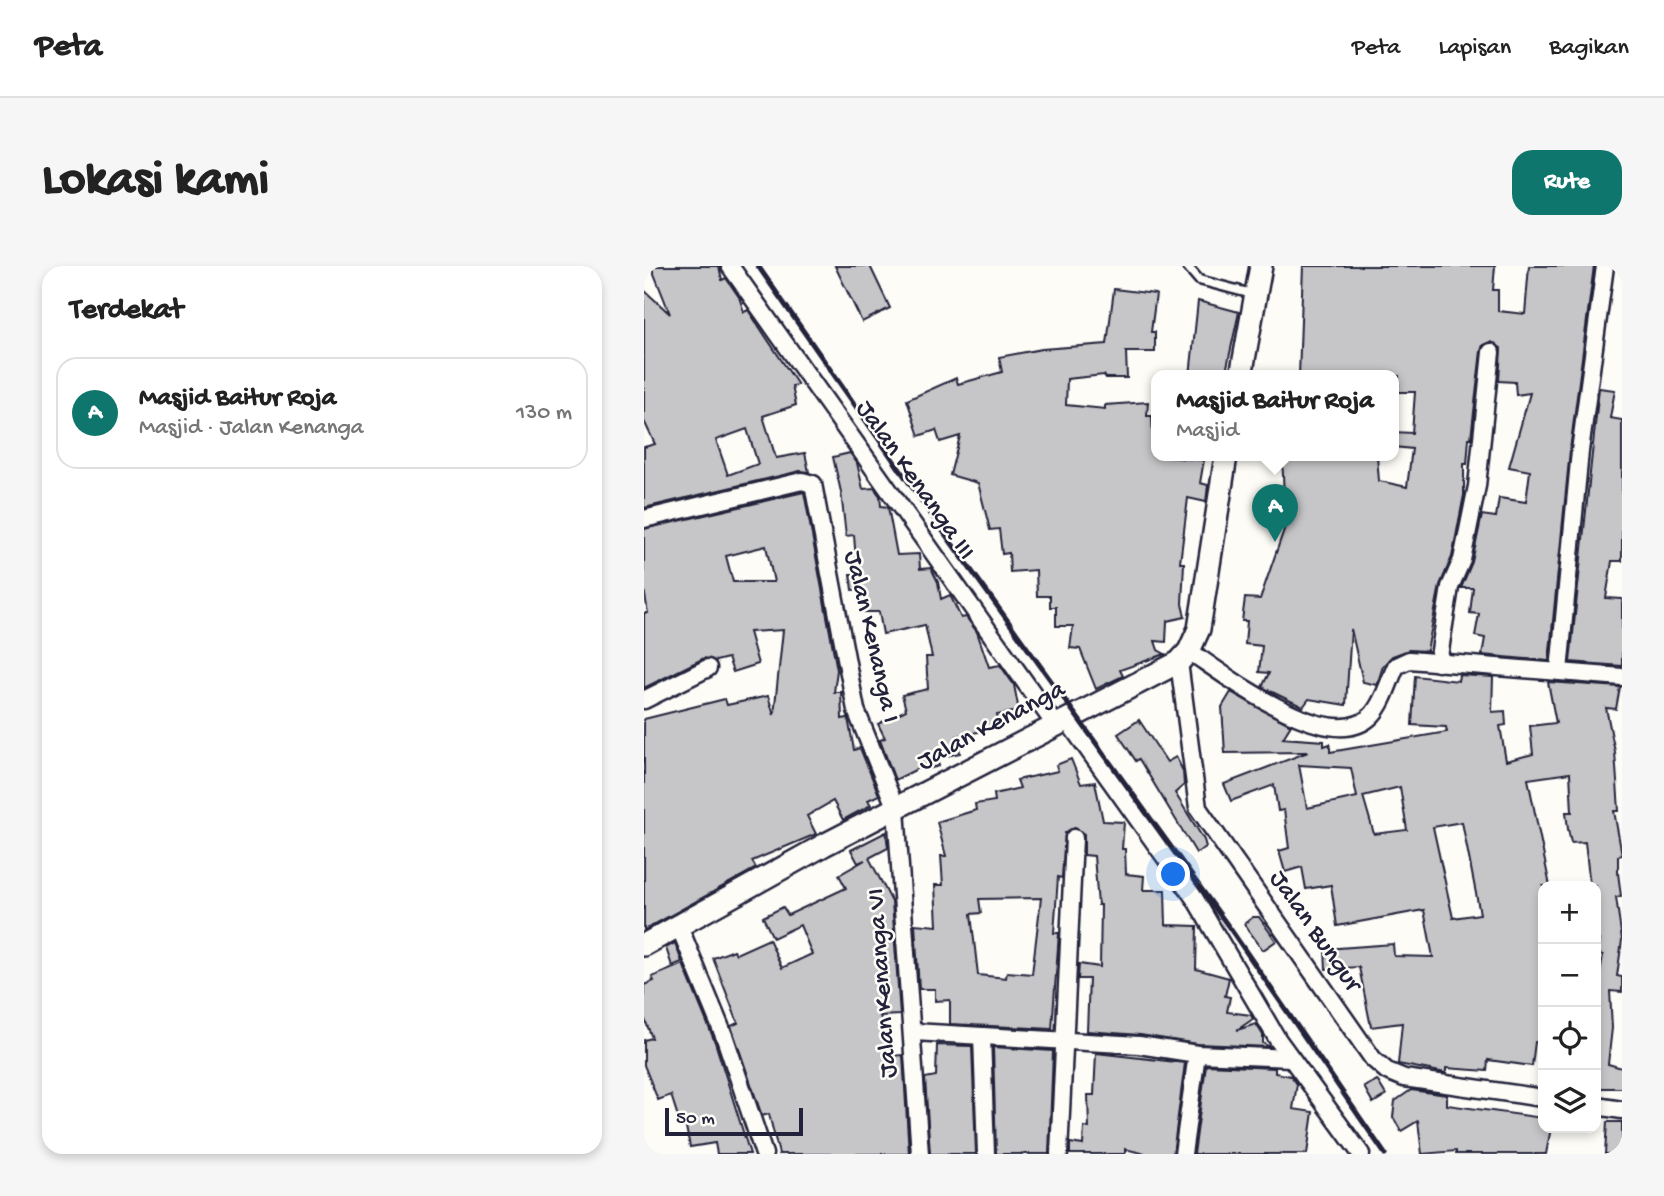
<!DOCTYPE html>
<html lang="id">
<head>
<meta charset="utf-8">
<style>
  :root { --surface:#fff; --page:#f6f6f6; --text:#222; --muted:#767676; --line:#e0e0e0; --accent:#0f766e }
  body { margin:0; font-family:"Gochi Hand",sans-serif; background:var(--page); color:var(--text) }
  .controls { position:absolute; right:21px; bottom:21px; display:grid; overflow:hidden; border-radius:14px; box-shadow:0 4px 10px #0003 }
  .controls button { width:63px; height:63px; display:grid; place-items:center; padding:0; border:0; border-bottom:2px solid var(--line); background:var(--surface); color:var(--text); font:35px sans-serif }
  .scale { position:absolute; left:21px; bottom:18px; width:138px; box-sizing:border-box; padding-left:7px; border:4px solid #22223b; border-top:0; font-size:19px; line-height:24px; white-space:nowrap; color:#22223b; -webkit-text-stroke:5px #fdfcf7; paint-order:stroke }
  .you { position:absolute; left:530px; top:609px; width:24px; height:24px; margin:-18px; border:5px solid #fff; border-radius:50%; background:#1a73e8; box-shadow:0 0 0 10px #1a73e833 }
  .badge { display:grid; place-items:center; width:46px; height:46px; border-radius:50%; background:var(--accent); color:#fff; font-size:23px; font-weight:700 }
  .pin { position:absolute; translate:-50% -58px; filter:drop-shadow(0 2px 4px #0008) }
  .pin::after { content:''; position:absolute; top:37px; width:24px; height:21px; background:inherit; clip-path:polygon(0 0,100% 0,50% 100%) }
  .popup { position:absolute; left:507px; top:104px; width:248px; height:91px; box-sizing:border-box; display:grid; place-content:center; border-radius:14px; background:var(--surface); filter:drop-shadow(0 2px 5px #0005); font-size:23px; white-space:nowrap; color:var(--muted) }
  .popup b { font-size:26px; color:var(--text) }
  .popup::after { content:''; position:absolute; left:50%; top:100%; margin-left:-14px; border:14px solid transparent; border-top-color:var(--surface) }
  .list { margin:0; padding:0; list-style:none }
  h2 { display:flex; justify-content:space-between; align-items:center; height:91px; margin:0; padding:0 28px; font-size:30px }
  h2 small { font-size:23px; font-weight:400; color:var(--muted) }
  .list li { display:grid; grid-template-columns:46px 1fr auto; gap:21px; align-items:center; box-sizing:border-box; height:112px; margin:0 14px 14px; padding:0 14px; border:2px solid var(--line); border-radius:21px }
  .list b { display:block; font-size:26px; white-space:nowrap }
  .list p { margin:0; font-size:23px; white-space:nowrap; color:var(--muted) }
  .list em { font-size:23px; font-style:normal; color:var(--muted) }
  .icon { flex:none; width:38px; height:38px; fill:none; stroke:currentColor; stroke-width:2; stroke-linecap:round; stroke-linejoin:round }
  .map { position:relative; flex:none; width:978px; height:888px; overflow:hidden; border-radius:21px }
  header { display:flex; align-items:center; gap:42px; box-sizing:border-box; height:98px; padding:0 35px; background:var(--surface); border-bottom:2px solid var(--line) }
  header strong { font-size:33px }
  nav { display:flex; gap:38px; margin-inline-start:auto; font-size:24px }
  .intro { display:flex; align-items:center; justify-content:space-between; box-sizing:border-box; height:168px; padding:0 42px }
  h1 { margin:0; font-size:49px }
  .button { padding:18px 32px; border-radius:21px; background:var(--accent); color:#fff; font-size:24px; font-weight:700 }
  main { display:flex; gap:42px; padding:0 42px }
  aside { flex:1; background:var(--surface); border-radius:21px; box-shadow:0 4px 10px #0003 }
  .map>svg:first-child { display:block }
  .building { fill:#c6c6c8; stroke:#22223b; stroke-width:2; fill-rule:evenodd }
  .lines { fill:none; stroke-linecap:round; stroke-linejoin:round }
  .service-casing { stroke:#22223b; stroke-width:13 }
  .minor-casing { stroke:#22223b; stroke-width:21 }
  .secondary-casing { stroke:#22223b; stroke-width:26 }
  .service { stroke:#fdfcf7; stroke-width:8 }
  .minor { stroke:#fdfcf7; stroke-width:16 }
  .secondary { stroke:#fdfcf7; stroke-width:21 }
  .rail { stroke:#22223b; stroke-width:5 }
  .labels { text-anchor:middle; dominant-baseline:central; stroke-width:5; stroke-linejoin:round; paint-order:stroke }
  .street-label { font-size:26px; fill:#22223b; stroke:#fdfcf7 }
</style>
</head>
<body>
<header>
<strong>Peta</strong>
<nav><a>Peta</a><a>Lapisan</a><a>Bagikan</a></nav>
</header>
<div class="intro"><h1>Lokasi kami</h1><a class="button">Rute</a></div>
<main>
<aside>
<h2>Terdekat<small></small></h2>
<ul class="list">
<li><span class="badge">A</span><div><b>Masjid Baitur Roja</b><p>Masjid · Jalan Kenanga</p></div><em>130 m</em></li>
</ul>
</aside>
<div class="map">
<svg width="978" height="888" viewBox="0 0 978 888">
  <rect width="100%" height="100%" fill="#fdfcf7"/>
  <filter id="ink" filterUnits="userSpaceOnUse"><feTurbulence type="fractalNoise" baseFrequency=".0143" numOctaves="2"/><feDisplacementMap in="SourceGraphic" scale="14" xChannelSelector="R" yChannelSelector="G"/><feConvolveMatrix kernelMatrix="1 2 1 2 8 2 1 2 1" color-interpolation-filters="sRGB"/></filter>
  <g filter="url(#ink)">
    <g class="building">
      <path d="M 7,0 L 75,0 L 78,14 L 82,12 L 95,31 L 100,46 L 104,44 L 154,119 L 148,120 L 152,139 L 119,150 L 132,192 L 161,187 L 165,206 L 156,205 L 0,242 L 0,181 L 11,178 L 0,155 L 0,24 L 26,48 ZM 103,163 L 114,198 L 84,209 L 72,174 Z"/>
      <polygon points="191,0 226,0 246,42 218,56"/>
      <polygon points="659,0 851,0 849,24 854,24 854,45 881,48 885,0 950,0 926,184 905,395 838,389 841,372 831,370 835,348 826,347 829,322 817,322 828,296 838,249 852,251 855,232 882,236 886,205 865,201 886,127 872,129 871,116 855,115 857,82 847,76 839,79 837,85 827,172 825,172 823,198 820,198 820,229 808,291 796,319 783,385 765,384 748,390 739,400 733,419 719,416 707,363 702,439 665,433 659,441 618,421 625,407 615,406 618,380 601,378 603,355 598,355 601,332 616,333 644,252 647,229 640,230 638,190 733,190 735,215 763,221 768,183 750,181 750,166 768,167 771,126 754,126 755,110 655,110"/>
      <polygon points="470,23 512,28 507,66 511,66 511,86 482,86 483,112 462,112 460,109 423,113 422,139 461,143 461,139 504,136 503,150 508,150 510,190 560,194 556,217 564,219 562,236 544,232 536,297 540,297 538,338 541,351 523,355 522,376 511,375 514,384 521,388 476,404 479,410 452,423 436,383 426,382 429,360 412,360 412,341 406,341 406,330 393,330 392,304 366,306 365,287 358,288 355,263 346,264 334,217 306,209 316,170 296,176 292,164 275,170 263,134 312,112 314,118 358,106 355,91 398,83 463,78"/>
      <polygon points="554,35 595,46 581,110 546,110"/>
      <polygon points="955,122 971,124 966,152 978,154 978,295 968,295 962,332 978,333 978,400 926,396"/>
      <polygon points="206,187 213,197 219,223 230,222 236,230 237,240 244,241 253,289 275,288 276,303 287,302 294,316 297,333 306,329 317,352 322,351 333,366 345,401 356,399 370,419 375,445 353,449 355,462 313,470 316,487 293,492 295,500 280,504 279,500 251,514 236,474 241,472 234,458 262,444 258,429 284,423 282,391 288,391 281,359 239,368 235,346 220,346 220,323 208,324 206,308 213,308 210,269 202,270 197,226 189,191"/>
      <path d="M 160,226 L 193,404 L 190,426 L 197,426 L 198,453 L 204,452 L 210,484 L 216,482 L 235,529 L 224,534 L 227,539 L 199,554 L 189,535 L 163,550 L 172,568 L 108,595 L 112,602 L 0,664 L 0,453 L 81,433 L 83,439 L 124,430 L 130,449 L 139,364 L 105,366 L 114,398 L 89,406 L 84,392 L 72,395 L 60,392 L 0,422 L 0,347 L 4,347 L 0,323 L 0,263 ZM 122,280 L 130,316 L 89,316 L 82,290 Z"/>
      <path d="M 815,409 L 849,411 L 848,446 L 861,445 L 862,459 L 856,460 L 862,495 L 889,488 L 886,460 L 912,457 L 904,416 L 976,421 L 972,443 L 962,442 L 971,486 L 975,545 L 970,545 L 978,589 L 974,590 L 974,607 L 977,630 L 972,631 L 978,674 L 973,710 L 978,711 L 978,726 L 966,725 L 968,762 L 964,798 L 978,802 L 978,822 L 952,822 L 952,730 L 959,689 L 954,688 L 956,674 L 952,675 L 952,620 L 946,620 L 941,576 L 927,577 L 924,563 L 922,546 L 928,546 L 926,507 L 884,513 L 906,620 L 899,620 L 899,777 L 891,776 L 888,800 L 844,794 L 843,805 L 802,802 L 802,807 L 754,798 L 758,757 L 727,761 L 715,701 L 682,703 L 681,683 L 749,678 L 750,690 L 789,691 L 780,644 L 693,660 L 687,619 L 662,623 L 658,601 L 641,606 L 635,585 L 645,582 L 640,544 L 634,545 L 630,519 L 587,535 L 580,518 L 664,486 L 581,487 L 578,441 L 587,426 L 647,459 L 639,472 L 680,475 L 680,480 L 686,478 L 686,486 L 803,466 L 802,461 L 768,459 L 771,410 L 814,415 ZM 655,499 L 707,502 L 713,531 L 663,542 ZM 756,521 L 763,564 L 730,568 L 719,530 ZM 818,556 L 836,648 L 809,652 L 789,561 Z"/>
      <polygon points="495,454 523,496 532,491 539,505 540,519 531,527 560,574 562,581 552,587 495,493 492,495 474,468"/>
      <path d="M 427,493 L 437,518 L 451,516 L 459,555 L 480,556 L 478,583 L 481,583 L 482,608 L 500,610 L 499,624 L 521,624 L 522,659 L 553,660 L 552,703 L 585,712 L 581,730 L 586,731 L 583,746 L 607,749 L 609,753 L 593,764 L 612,758 L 619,769 L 619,777 L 626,781 L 554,778 L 496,769 L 443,765 L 445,713 L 434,713 L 435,698 L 456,701 L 457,639 L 454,639 L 450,590 L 440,589 L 440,568 L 431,562 L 421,567 L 418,612 L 414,611 L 410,667 L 415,667 L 408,763 L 306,758 L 306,734 L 291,735 L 291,723 L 275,723 L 271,658 L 293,660 L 291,619 L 299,619 L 297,590 L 302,590 L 293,556 L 332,544 L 331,538 L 351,535 L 350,528 L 376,522 L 373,514 L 414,505 L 412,499 ZM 397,632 L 388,708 L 363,706 L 362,712 L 334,709 L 327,648 L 337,647 L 335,633 Z"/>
      <polygon points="242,566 244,582 225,592 248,636 256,749 236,750 240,762 236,763 246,790 259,789 265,888 135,888 125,848 118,850 87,760 94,757 69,692 90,684 92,688 125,673 138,702 168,688 156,659 129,672 119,651 139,641 144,649 202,622 195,609 221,594 214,597 207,584"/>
      <polygon points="609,651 615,651 632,675 619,684 600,658"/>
      <polygon points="31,677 38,696 28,700 22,682"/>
      <polygon points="39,698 71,776 106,888 73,888 71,877 46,881 41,856 36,857 27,829 14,834 0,799 0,774 8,772 0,751 0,719 10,715 8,711"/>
      <polygon points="293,779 328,780 332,888 286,888 281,812 292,810"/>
      <polygon points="349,781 409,785 405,888 352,888"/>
      <polygon points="452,787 541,797 529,888 502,888 481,883 481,888 426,888 426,877 439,879 440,861 445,862 444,829 450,829"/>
      <polygon points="562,799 631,802 631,807 647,810 653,818 649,843 669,846 663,888 550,888"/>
      <polygon points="733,814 742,829 729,837 720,821"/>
      <polygon points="767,824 803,829 803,839 899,852 899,862 907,862 902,888 812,888 812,885 778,888 774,855 757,865 749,851 751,835"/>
      <polygon points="963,856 978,856 978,888 961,888"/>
    </g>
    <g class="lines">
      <g class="service-casing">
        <polyline id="service" points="543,0 555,14 612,29"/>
      </g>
      <g class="minor-casing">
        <g id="minor">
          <polyline points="86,0 412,460"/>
          <polyline points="0,253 158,215 169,218 212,444 252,543 276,888"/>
          <path d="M 545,385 C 582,409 687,492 728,449 C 740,436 745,415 752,400 L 765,394 L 978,411"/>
          <polyline points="535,396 554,542 729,793 743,805 760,812 899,832"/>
          <polyline points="794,397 806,321 818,294 833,220 847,86"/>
          <polyline points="915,405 936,185 961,0"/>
          <polyline points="0,434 64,402"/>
          <polyline points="423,454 551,633 634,774 717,888"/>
          <polyline points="35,660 81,772 120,888"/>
          <polyline points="270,766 495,779 553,788 647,792"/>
          <polyline points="338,770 342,888"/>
          <polyline points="952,840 978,844"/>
          <polyline points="415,888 430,572"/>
          <polyline points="539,888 553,788"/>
        </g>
      </g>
      <g class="secondary-casing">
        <g id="secondary">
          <polyline points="597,110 617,0"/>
          <polyline points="0,679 180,579 535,396 545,385 555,363 582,190"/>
        </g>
      </g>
      <use href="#service" class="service"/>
      <use href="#minor" class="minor"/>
      <use href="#secondary" class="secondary"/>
      <polyline class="rail" points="114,0 296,261 587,664 741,888"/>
    </g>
  </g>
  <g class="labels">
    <g class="street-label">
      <text transform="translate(270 215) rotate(55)">Jalan Kenanga III</text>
      <text transform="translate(226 371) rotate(77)">Jalan Kenanga I</text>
      <text transform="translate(348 461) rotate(-28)">Jalan Kenanga</text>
      <text transform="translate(670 666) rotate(55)">Jalan Bungur</text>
      <text transform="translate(240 717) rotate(-94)">Jalan Kenanga VI</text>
    </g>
  </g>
</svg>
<div class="controls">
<button>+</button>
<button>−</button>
<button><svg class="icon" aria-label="locate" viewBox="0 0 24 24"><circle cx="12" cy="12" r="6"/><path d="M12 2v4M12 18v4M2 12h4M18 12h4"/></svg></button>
<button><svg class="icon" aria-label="layers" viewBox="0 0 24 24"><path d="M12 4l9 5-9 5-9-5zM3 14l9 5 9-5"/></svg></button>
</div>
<div class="scale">50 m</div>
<div class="you"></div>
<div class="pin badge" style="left:631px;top:276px">A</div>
<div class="popup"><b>Masjid Baitur Roja</b>Masjid</div>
</div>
</main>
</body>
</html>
